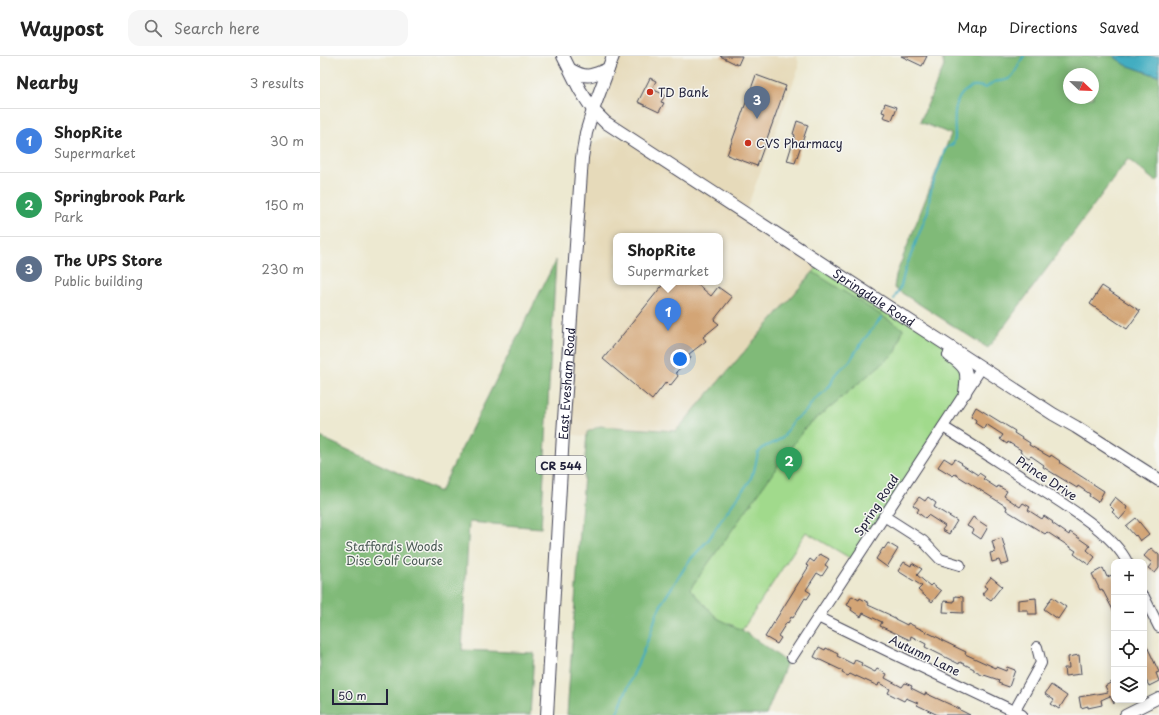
<!DOCTYPE html>
<html lang="en">
<head>
<meta charset="utf-8">
<style>
  :root { --surface:#fff; --page:#f6f6f6; --text:#222; --muted:#767676; --line:#e0e0e0; --accent:#db2777 }
  body { margin:0; font-family:"Playpen Sans",sans-serif; background:var(--page); color:var(--text) }
  .controls { position:absolute; right:12px; bottom:12px; display:grid; overflow:hidden; border-radius:8px; box-shadow:0 2px 10px #0003 }
  .controls button { width:36px; height:36px; display:grid; place-items:center; padding:0; border:0; border-bottom:1px solid var(--line); background:var(--surface); color:var(--text); font:20px sans-serif }
  .compass { position:absolute; left:743px; top:12px; width:36px; height:36px; border-radius:50%; background:var(--surface); box-shadow:0 2px 10px #0003; rotate:113deg }
  .scale { position:absolute; left:12px; bottom:10px; width:56px; box-sizing:border-box; padding-left:4px; border:2px solid #22223b; border-top:0; font-size:11px; line-height:14px; white-space:nowrap; color:#22223b; -webkit-text-stroke:3px #f6f6f2; paint-order:stroke }
  .you { position:absolute; left:360px; top:303px; width:14px; height:14px; margin:-10px; border:3px solid #fff; border-radius:50%; background:#1a73e8; box-shadow:0 0 0 6px #1a73e833 }
  .badge { display:grid; place-items:center; width:26px; height:26px; border-radius:50%; background:var(--accent); color:#fff; font-size:13px; font-weight:700 }
  .pin { position:absolute; translate:-50% -33px; filter:drop-shadow(0 1px 2px #0008) }
  .pin::after { content:''; position:absolute; top:21px; width:14px; height:12px; background:inherit; clip-path:polygon(0 0,100% 0,50% 100%) }
  .popup { position:absolute; left:293px; top:177px; width:110px; height:52px; box-sizing:border-box; display:grid; place-content:center; border-radius:8px; background:var(--surface); filter:drop-shadow(0 1px 3px #0005); font-size:13px; white-space:nowrap; color:var(--muted) }
  .popup b { font-size:15px; color:var(--text) }
  .popup::after { content:''; position:absolute; left:50%; top:100%; margin-left:-8px; border:8px solid transparent; border-top-color:var(--surface) }
  .list { margin:0; padding:0; list-style:none }
  h2 { display:flex; justify-content:space-between; align-items:center; height:52px; margin:0; padding:0 16px; font-size:17px }
  h2 small { font-size:13px; font-weight:400; color:var(--muted) }
  .list li { display:grid; grid-template-columns:26px 1fr auto; gap:12px; align-items:center; box-sizing:border-box; height:64px; padding:0 16px; border-top:1px solid var(--line) }
  .list b { display:block; font-size:15px; white-space:nowrap }
  .list p { margin:0; font-size:13px; white-space:nowrap; color:var(--muted) }
  .list em { font-size:13px; font-style:normal; color:var(--muted) }
  .icon { flex:none; width:22px; height:22px; fill:none; stroke:currentColor; stroke-width:2; stroke-linecap:round; stroke-linejoin:round }
  .map { position:relative; flex:none; width:839px; height:659px; overflow:hidden }
  header { display:flex; align-items:center; gap:24px; box-sizing:border-box; height:56px; padding:0 20px; background:var(--surface); border-bottom:1px solid var(--line) }
  header strong { font-size:19px }
  nav { display:flex; gap:22px; margin-inline-start:auto; font-size:14px }
  .search { width:280px; height:36px; background:var(--page); display:flex; align-items:center; gap:10px; box-sizing:border-box; padding:0 14px; border-radius:12px; color:var(--muted); font-size:15px }
  main { display:flex }
  aside { flex:1; background:var(--surface) }
  .map>svg:first-child { display:block }
  .built { fill:#e6daba; fill-rule:evenodd }
  .green { fill:#a1da8c; stroke:#627e64 }
  .forest { fill:#80ba78; stroke:#516e5a; fill-rule:evenodd }
  .water { fill:#42adc1; stroke:#32687e }
  .lines { fill:none; stroke-linecap:round; stroke-linejoin:round }
  .stream { stroke:#42adc1; stroke-width:2 }
  .building { fill:#d3a576 }
  .minor-casing { stroke:#404052; stroke-width:12 }
  .major-casing { stroke:#404052; stroke-width:14 }
  .minor { stroke:#fff; stroke-width:10 }
  .major { stroke:#fff; stroke-width:12 }
  .poi-dot { fill:#c8321e; stroke:#f6f6f2; stroke-width:1.5 }
  .labels { text-anchor:middle; dominant-baseline:central; stroke-width:3; stroke-linejoin:round; paint-order:stroke }
  .shield { fill:#f6f6f2; stroke:#626272; stroke-width:1 }
  .shield-label { font-size:11px; font-weight:bold; fill:#22223b }
  .poi-label { font-size:12px; fill:#22223b; stroke:#f6f6f2; text-anchor:start }
  .street-label { font-size:12px; fill:#22223b; stroke:#f6f6f2 }
  .park-label { font-size:12px; fill:#485953; stroke:#f6f6f2 }
</style>
</head>
<body>
<header>
<strong>Waypost</strong>
<div class="search"><svg class="icon" aria-label="search" viewBox="0 0 24 24"><circle cx="10" cy="10" r="6"/><path d="M15 15l6 6"/></svg>Search here</div>
<nav><a>Map</a><a>Directions</a><a>Saved</a></nav>
</header>
<main>
<aside>
<h2>Nearby<small>3 results</small></h2>
<ul class="list">
<li><span class="badge" style="background:#3f7fe0">1</span><div><b>ShopRite</b><p>Supermarket</p></div><em>30 m</em></li>
<li><span class="badge" style="background:#2e9e5b">2</span><div><b>Springbrook Park</b><p>Park</p></div><em>150 m</em></li>
<li><span class="badge" style="background:#5c6f8a">3</span><div><b>The UPS Store</b><p>Public building</p></div><em>230 m</em></li>
</ul>
</aside>
<div class="map">
<svg width="839" height="659" viewBox="0 0 839 659">
  <rect width="100%" height="100%" fill="#f6f6f2"/>
  <filter id="ink" filterUnits="userSpaceOnUse"><feTurbulence type="fractalNoise" baseFrequency=".025" numOctaves="2"/><feDisplacementMap in="SourceGraphic" scale="8" xChannelSelector="R" yChannelSelector="G"/><feConvolveMatrix kernelMatrix="1 2 1 2 8 2 1 2 1" color-interpolation-filters="sRGB"/></filter>
  <filter id="wash" filterUnits="userSpaceOnUse"><feTurbulence type="fractalNoise" baseFrequency=".012" numOctaves="4" result="noise"/><feDisplacementMap in="SourceGraphic" scale="16" xChannelSelector="R" yChannelSelector="G"/><feGaussianBlur stdDeviation="0.9" result="paint"/><feColorMatrix in="noise" values="0 0 0 0 0 0 0 0 0 0 0 0 0 0 0 0 0 1.4 0 .05"/><feComposite in="paint" operator="in"/></filter>
  <g filter="url(#wash)">
    <rect width="100%" height="100%" fill="#ede9d1"/>
    <path class="built" d="M 293,0 L 476,0 L 479,7 L 479,11 L 425,157 L 501,207 L 356,375 L 355,388 L 243,378 L 261,111 L 272,89 L 279,84 L 285,81 L 292,81 L 311,84 L 273,54 ZM 296,180 L 400,180 L 400,226 L 296,226 Z"/>
    <polygon class="green" points="501,207 662,311 535,505 486,476 417,582 332,541 356,375"/>
    <g class="forest">
      <path d="M 622,0 L 793,0 L 806,9 L 835,19 L 839,19 L 839,123 L 836,126 L 808,103 L 668,292 L 574,232 L 576,219 L 631,78 L 600,66 L 624,10 ZM 749,18 L 773,18 L 773,42 L 749,42 Z"/>
      <polygon points="236,204 221,472 149,466 142,594 214,597 210,659 0,659 0,381 120,436"/>
      <polygon points="493,216 583,273 576,296 485,372 370,533 397,562 422,574 467,606 446,659 247,659 267,376 280,370 356,375"/>
    </g>
    <polygon class="water" points="793,0 839,0 839,19 835,19 806,9"/>
    <g class="lines">
      <g class="stream">
        <path d="M 574,243 L 581,230 L 585,214 L 608,155 L 610,138 L 615,122 L 621,107 L 624,96 L 626,92 L 633,88 L 635,82 C 635,65 631,43 648,33 C 651,31 653,29 657,30 C 660,30 663,31 666,32 C 668,30 671,28 674,26 C 679,24 685,26 690,22 C 697,17 698,7 704,0"/>
        <polyline points="296,659 330,579 337,557 343,545 369,505 389,483 403,461 429,426 434,415 438,397 444,391 456,386 464,380 473,365 485,356 494,344 505,335 511,328 514,320 518,315 529,306 542,286 562,261"/>
      </g>
    </g>
    <g id="blocks">
      <g class="building">
        <polygon points="400,0 422,0 418,9"/>
        <polygon points="581,0 607,0 602,10"/>
        <polygon points="436,19 466,30 437,110 407,99"/>
        <polygon points="330,22 336,25 332,33 345,39 341,46 344,47 339,56 318,46"/>
        <polygon points="565,47 577,51 572,64 563,61 565,57 562,56"/>
        <polygon points="477,65 488,69 475,107 467,105 475,79 473,78"/>
        <polygon points="345,226 375,226 391,240 398,231 412,241 394,264 399,268 383,281 386,285 369,298 371,302 356,316 358,320 350,330 346,326 332,344 283,303"/>
        <polygon points="782,230 820,255 807,273 770,248"/>
        <polygon points="656,351 695,375 694,377 710,387 709,389 730,401 731,399 740,405 739,406 784,435 778,446 769,440 770,438 758,430 757,432 731,416 723,411 724,409 711,400 709,402 700,396 701,394 688,386 687,388 680,383 683,379 666,368 664,373 655,367 656,364 651,360"/>
        <polygon points="624,402 632,407 635,403 642,407 641,408 658,419 659,417 665,421 663,423 677,432 678,430 687,435 684,440 700,451 703,447 710,451 708,454 722,463 724,460 733,466 732,467 749,479 750,476 770,490 767,494 775,501 769,509 754,498 756,495 727,476 725,478 686,454 687,451 635,418 633,420 618,411"/>
        <polygon points="599,441 605,445 608,441 616,447 614,451 637,465 629,478 622,474 625,470 608,459 605,462 597,456 599,453 593,449"/>
        <polygon points="795,441 807,451 806,453 808,454 800,463 792,456 794,454 789,449"/>
        <polygon points="653,461 668,471 661,483 652,477 654,474 647,470"/>
        <polygon points="816,462 829,478 820,485 816,479 815,480 806,470"/>
        <polygon points="682,482 689,507 681,509 679,504 672,506 670,497 675,496 672,485"/>
        <polygon points="568,487 578,493 567,511 556,503 563,492 564,493"/>
        <polygon points="831,492 839,499 839,512 835,517 828,512 832,507 824,500"/>
        <polygon points="500,498 509,503 505,509 508,511 502,520 497,517 486,534 491,537 487,543 485,542 473,562 471,561 468,567 467,566 458,580 461,582 457,588 445,581 489,510 486,509 490,503 494,506"/>
        <polygon points="584,506 591,510 592,507 602,513 597,519 610,530 612,528 621,535 612,546 598,534 602,530 578,515"/>
        <polygon points="783,512 787,521 792,519 794,524 794,556 782,533 780,534 772,518"/>
        <polygon points="671,521 682,530 671,544 662,538 667,532 664,530"/>
        <polygon points="532,540 539,544 540,542 549,547 548,549 570,559 569,560 587,569 588,567 621,583 621,584 646,596 645,598 676,612 676,611 686,615 687,611 695,614 689,631 678,627 679,624 664,619 664,620 654,615 654,613 640,606 639,608 605,591 606,588 591,580 590,584 560,570 562,566 543,557 541,561 531,554 532,552 527,549"/>
        <polygon points="635,540 643,541 643,557 623,556 624,545 634,546"/>
        <polygon points="732,541 746,551 738,563 724,553"/>
        <polygon points="716,542 717,558 708,558 708,554 698,554 698,544"/>
        <polygon points="824,584 839,616 836,617 839,625 829,630 824,620"/>
        <polygon points="499,591 505,594 506,592 518,598 517,600 533,608 535,604 542,607 541,609 555,616 557,613 567,618 565,622 582,631 585,627 592,630 591,632 605,639 605,637 640,653 640,654 650,659 618,659 597,649 598,647 586,642 584,645 568,637 570,633 559,627 558,630 536,620 536,621 530,618 528,620 522,617 523,615 494,601"/>
        <polygon points="759,599 761,618 745,620 744,612 749,612 748,601"/>
        <polygon points="794,625 794,648 790,640 781,644 782,649 768,652 768,650 761,652 759,641 788,636 785,630"/>
        <polygon points="731,629 747,640 739,653 731,648 734,644 725,638"/>
      </g>
    </g>
  </g>
  <g filter="url(#ink)">
    <use href="#blocks" fill-opacity="0" stroke="#404052" stroke-width="1"/>
    <g class="lines">
      <g class="minor-casing">
        <g id="minor">
          <path d="M 623,371 C 653,389 681,408 711,427 C 739,446 792,475 807,506"/>
          <polyline points="564,460 603,485 620,503 640,509"/>
          <polyline points="824,541 839,571"/>
          <polyline points="498,561 572,597 702,659"/>
          <polyline points="472,601 662,311"/>
          <polyline points="694,656 721,607 717,591"/>
          <polyline points="805,659 839,642"/>
        </g>
      </g>
      <g class="major-casing">
        <g id="major">
          <path id="s1" d="M 243,0 L 260,34 L 273,54 L 285,66 L 570,252 L 733,358 L 756,371 L 839,424"/>
          <path d="M 251,14 C 268,23 270,20 288,13"/>
          <path d="M 629,299 C 648,312 648,315 645,337"/>
          <path id="s2" d="M 227,659 L 243,378 L 262,102 L 266,77 L 273,54 L 293,0"/>
        </g>
      </g>
      <use href="#minor" class="minor"/>
      <use href="#major" class="major"/>
    </g>
  </g>
  <g class="poi-dot">
    <circle cx="330" cy="36" r="4"/>
    <circle cx="428" cy="87" r="4"/>
  </g>
  <g class="labels">
    <rect class="shield" x="216" y="400" width="50" height="18" rx="3"/>
    <g class="shield-label">
      <text x="241" y="409">CR 544</text>
    </g>
    <g class="poi-label">
      <text x="338" y="36">TD Bank</text>
      <text x="436" y="87">CVS Pharmacy</text>
    </g>
    <g class="street-label">
      <text stroke="none"><textPath href="#s1" startOffset="400">Springdale Road</textPath></text>
      <text stroke="none"><textPath href="#s2" startOffset="332">East Evesham Road</textPath></text>
      <text transform="translate(727 422) rotate(33)">Prince Drive</text>
      <text transform="translate(556 449) rotate(-57)">Spring Road</text>
      <text transform="translate(605 599) rotate(26)">Autumn Lane</text>
    </g>
    <g class="park-label">
      <text x="74" y="490">Stafford's Woods<tspan x="74" dy="14">Disc Golf Course</tspan></text>
    </g>
  </g>
</svg>
<div class="controls">
<button>+</button>
<button>−</button>
<button><svg class="icon" aria-label="locate" viewBox="0 0 24 24"><circle cx="12" cy="12" r="6"/><path d="M12 2v4M12 18v4M2 12h4M18 12h4"/></svg></button>
<button><svg class="icon" aria-label="layers" viewBox="0 0 24 24"><path d="M12 4l9 5-9 5-9-5zM3 14l9 5 9-5"/></svg></button>
</div>
<svg class="compass" viewBox="-18 -18 36 36"><path d="M0-13l5 13h-10z" fill="#e53935"/><path d="M0 13l5-13h-10z" fill="#767676"/></svg>
<div class="scale">50 m</div>
<div class="you"></div>
<div class="pin badge" style="left:348px;top:275px;background:#3f7fe0">1</div>
<div class="popup"><b>ShopRite</b>Supermarket</div>
<div class="pin badge" style="left:469px;top:424px;background:#2e9e5b">2</div>
<div class="pin badge" style="left:437px;top:63px;background:#5c6f8a">3</div>
</div>
</main>
</body>
</html>
